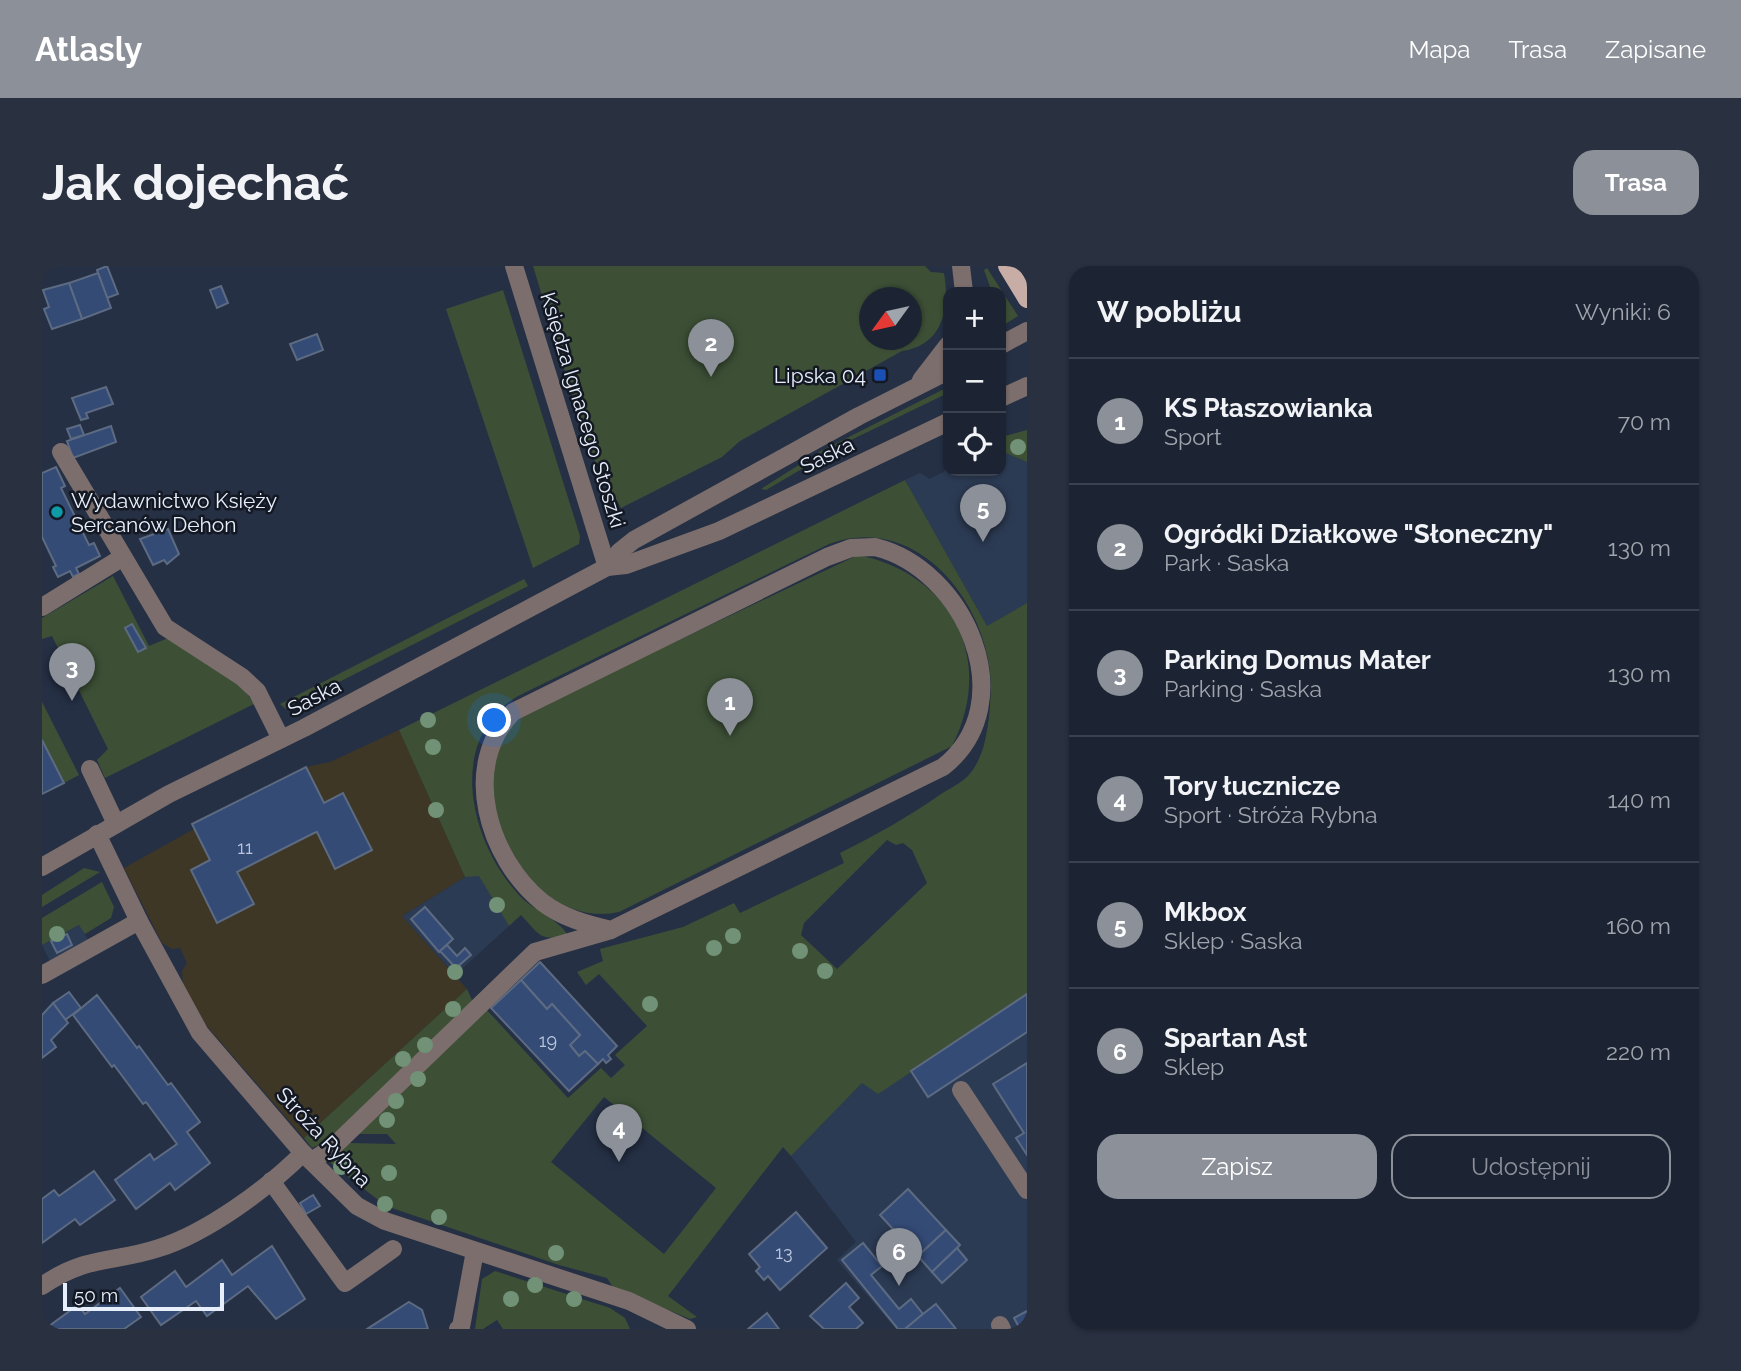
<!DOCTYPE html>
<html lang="pl">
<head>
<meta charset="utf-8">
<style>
  :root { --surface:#1c2434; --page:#293040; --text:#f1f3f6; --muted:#a0a4ac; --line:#3a414f; --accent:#8c9099 }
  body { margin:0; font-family:Raleway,sans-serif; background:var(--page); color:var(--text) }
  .controls { position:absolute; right:21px; top:21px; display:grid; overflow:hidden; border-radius:14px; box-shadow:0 2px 5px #0004 }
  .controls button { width:63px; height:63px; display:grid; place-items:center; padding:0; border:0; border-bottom:2px solid var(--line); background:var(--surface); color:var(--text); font:35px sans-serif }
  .compass { position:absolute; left:817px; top:21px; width:63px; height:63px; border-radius:50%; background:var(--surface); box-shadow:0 2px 5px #0004; rotate:237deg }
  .scale { position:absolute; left:21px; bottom:18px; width:161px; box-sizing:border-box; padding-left:7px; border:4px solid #e7effd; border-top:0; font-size:19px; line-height:24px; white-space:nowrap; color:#e7effd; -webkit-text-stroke:5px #131822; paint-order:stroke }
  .you { position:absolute; left:453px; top:455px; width:24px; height:24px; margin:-18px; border:5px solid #fff; border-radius:50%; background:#1a73e8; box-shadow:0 0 0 10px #1a73e833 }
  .badge { display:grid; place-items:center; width:46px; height:46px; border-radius:50%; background:var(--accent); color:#fff; font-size:23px; font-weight:700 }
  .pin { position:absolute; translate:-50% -58px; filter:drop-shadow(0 2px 4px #0008) }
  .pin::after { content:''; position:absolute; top:37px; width:24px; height:21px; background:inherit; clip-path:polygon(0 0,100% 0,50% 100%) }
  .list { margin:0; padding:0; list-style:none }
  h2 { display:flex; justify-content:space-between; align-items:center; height:91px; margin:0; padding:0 28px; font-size:30px }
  h2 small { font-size:23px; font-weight:400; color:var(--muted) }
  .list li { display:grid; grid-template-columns:46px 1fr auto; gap:21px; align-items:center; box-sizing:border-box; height:126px; padding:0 28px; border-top:2px solid var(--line) }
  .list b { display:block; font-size:26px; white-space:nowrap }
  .list p { margin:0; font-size:23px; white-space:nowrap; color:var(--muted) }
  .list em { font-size:23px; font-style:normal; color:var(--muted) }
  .actions { display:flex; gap:14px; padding:21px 28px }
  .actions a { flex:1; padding:16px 0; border:2px solid var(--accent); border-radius:21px; text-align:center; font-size:24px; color:var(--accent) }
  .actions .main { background:var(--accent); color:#fff }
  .icon { flex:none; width:38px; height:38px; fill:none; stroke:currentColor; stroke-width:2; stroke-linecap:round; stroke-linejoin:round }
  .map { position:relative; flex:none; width:985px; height:1063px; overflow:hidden; border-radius:21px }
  header { display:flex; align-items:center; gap:42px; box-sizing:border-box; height:98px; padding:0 35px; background:var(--accent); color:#fff }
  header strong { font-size:33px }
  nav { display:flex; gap:38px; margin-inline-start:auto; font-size:24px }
  .intro { display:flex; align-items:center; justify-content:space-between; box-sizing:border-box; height:168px; padding:0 42px }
  h1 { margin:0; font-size:49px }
  .button { padding:18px 32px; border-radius:21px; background:var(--accent); color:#fff; font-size:24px; font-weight:700 }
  main { display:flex; gap:42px; padding:0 42px }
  aside { flex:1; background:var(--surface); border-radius:21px; box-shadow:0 2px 5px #0004 }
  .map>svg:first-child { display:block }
  .built { fill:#2c3b54 }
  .education { fill:#3f3726 }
  .green { fill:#3d5036; fill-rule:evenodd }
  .building { fill:#344b76; stroke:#5d6b82; stroke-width:2 }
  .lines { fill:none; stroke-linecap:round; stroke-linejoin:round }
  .minor { stroke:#7c6e6c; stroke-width:18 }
  .major { stroke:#c8aca6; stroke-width:18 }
  .tree { fill:#719276 }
  .transit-dot { fill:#1a4fb4; stroke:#131822; stroke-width:2.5 }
  .culture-dot { fill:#0f9aa8; stroke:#131822; stroke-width:2.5 }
  .labels { text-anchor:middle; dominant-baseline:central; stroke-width:5; stroke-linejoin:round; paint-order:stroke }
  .number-label { font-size:18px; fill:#bac6db }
  .poi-label { font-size:21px; fill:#e7effd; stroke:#131822; text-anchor:end }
  .street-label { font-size:21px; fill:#e7effd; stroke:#131822 }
</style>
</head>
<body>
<header>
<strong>Atlasly</strong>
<nav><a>Mapa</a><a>Trasa</a><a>Zapisane</a></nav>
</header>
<div class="intro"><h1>Jak dojechać</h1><a class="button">Trasa</a></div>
<main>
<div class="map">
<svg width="985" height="1063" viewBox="0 0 985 1063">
  <rect width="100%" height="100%" fill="#253045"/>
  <g class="built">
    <polygon points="959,185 985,196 985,337 945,360 863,214 878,207 888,213 902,206 906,194 906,205 959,205"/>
    <polygon points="437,609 467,660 413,709 360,650 423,611"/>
    <polygon points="38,659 46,674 8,695 0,679"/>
    <polygon points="985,728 985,1063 854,1063 795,994 814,976 749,890 820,817 836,827"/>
  </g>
  <polygon class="education" points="357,464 423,611 360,650 425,723 262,872 164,759 141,718 140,705 145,697 138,682 130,683 120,677 82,602 152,563 150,558 264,501 288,496"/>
  <g class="green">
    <path d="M 491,0 L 883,0 L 889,6 L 902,7 C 908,43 901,79 860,85 L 698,175 L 680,191 L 579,242 L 547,184 ZM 828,32 L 870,32 L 870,74 L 828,74 Z"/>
    <polygon points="945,2 976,50 960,60 959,26 950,26 942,4"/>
    <polygon points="461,24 538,270 537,278 491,302 404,43"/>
    <polygon points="906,121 906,127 811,173 724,224 719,223 779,185"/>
    <polygon points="985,164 985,196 959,185 959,171"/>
    <path d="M 863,214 L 945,360 L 985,337 L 985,729 L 836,828 L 820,817 L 749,890 L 741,881 L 626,1030 L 655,1051 L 648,1053 L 571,1021 L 565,1012 L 517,999 L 344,940 L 286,895 L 305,877 L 354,878 L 345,868 L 312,868 L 443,742 L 526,832 L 559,802 L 569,812 L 583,799 L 573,789 L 605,760 L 557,708 L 544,719 L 535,706 L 561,695 L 558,683 L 641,661 L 692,637 L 698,647 L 802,597 L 798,587 C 834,569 866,551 899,528 C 907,523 919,517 926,510 C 941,493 944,473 947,451 C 949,432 950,412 946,393 C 932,320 866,249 787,278 L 476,430 C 403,474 428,575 476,628 C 490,644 515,652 526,669 C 498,676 498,669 479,649 L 467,660 L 437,610 L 423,611 L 357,464 ZM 845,574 L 854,579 L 861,577 L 870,584 L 885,617 L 795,703 L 759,669 L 762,657 ZM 562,831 L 674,922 L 622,988 L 509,896 Z"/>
    <path d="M 816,289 C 910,308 954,394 910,480 L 577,646 C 479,667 403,505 485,446 Z"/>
    <polygon points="71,310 107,380 126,372 199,418 212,438 63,512 55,494 66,483 10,370 0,373 0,352"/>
    <polygon points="482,313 486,320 244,443 238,438"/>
    <polygon points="0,436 37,509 22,517 0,474"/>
    <polygon points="42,602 58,606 0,641 0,629"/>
    <polygon points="60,616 72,641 69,652 43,668 37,659 0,679 0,682 0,652"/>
    <polygon points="425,723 431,736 287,874 270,882 262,872"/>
    <polygon points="453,1005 568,1042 583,1052 588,1063 461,1063 455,1054 441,1063 433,1063 440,1013"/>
  </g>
  <g class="building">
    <polygon points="65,0 76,28 65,32 55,4"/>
    <polygon points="56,7 69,42 40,53 27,17"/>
    <polygon points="27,17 40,53 10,63 2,43 7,41 1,24"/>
    <polygon points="179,20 186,37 175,42 168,24"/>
    <polygon points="275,68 281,84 255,94 248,78"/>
    <polygon points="64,121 71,138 44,147 46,152 39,154 30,132"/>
    <polygon points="38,159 42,169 29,173 25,163"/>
    <polygon points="69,160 74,176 31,192 25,175"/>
    <polygon points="14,201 23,220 19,222 47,279 52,277 58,290 34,302 37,308 31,311 28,305 16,311 11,301 14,300 0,271 0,207"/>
    <polygon points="126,263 137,288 125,298 122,294 111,299 98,273"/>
    <polygon points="90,358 104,382 96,386 83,362"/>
    <polygon points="0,474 22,517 0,528"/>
    <polygon points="264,501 282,537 301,527 330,584 293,603 275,566 272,567 195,606 212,638 175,657 149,604 168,594 150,558"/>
    <polygon points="383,641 411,673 397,686 369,653"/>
    <polygon points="25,668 30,679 15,687 9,675"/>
    <polygon points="405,679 415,690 423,682 429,689 414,702 398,685"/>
    <polygon points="498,696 575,780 566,789 569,793 564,797 561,793 556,798 543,785 537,790 528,779 538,769 510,738 505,743 479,714"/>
    <polygon points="479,714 505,743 510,738 538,769 528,779 537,790 543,785 556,798 527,825 449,742"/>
    <polygon points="27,726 39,742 23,754 11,737"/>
    <polygon points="985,728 985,766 886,831 869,805"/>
    <polygon points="55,729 95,782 97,780 126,819 129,817 158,856 145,866 168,897 133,924 128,917 94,943 73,914 108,888 112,894 135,878 104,836 101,838 72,799 70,801 31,749"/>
    <polygon points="11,737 26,757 9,774 14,781 0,792 0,749"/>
    <polygon points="985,797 985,889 974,872 982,867 951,818"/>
    <polygon points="52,905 73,934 38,959 33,953 0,977 0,933 12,924 17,930"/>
    <polygon points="866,923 904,964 876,990 838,949"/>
    <polygon points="271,929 278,940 264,948 258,937"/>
    <polygon points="754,946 785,982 738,1024 726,1010 722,1014 714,1005 718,1001 707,988"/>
    <polygon points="904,964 918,979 890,1006 876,990"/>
    <polygon points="821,977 840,1000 829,1009 857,1043 869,1033 881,1048 863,1063 856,1063 800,994"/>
    <polygon points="230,980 263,1033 234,1053 206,1020 165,1050 154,1035 119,1059 99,1031 133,1005 144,1021 180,994 190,1009"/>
    <polygon points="915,982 925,994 900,1017 890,1006"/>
    <polygon points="804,1017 817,1032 807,1041 821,1057 814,1063 782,1063 768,1050"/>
    <polygon points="78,1022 99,1051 82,1063 3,1063 36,1039 43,1048"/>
    <polygon points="367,1036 380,1044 386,1063 325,1063"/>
    <polygon points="894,1038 914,1063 863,1063 881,1048"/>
    <polygon points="985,1045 985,1063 978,1063 972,1052"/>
    <polygon points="725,1047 737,1063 706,1063"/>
  </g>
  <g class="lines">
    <g class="minor">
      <polyline points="472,0 565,301"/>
      <polyline points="919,0 922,26"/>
      <polyline points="959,79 985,65"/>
      <polyline points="879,114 906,79"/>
      <polyline points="959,132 985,120"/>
      <polyline points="19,186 123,361 200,411 215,425 239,473"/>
      <path d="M 833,281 C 923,303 982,437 901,501 L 569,664 C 544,658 521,652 500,636 C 446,592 418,500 471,446 L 785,291 L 809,282 Z"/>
      <polyline points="565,301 577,286 592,274 817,150 906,105"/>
      <polyline points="0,341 81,291"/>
      <polyline points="48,503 74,558"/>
      <polyline points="55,568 97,655 158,767 261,887 315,940 343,955 587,1035 645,1063"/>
      <polyline points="0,601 127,528 262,462 565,301 584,299 677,265 906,156"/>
      <polyline points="0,709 97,655"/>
      <polyline points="919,824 985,924"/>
      <polyline points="270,895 292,880 493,686 569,664"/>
      <polyline points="229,915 303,1017 351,983"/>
      <path d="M 0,1020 C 44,989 72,997 117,982 C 165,967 226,922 261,887"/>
      <polyline points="958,1059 960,1063"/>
      <polyline points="416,1063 419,1061 433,985"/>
    </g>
    <polyline class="major" points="965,0 985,33"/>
  </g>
  <g class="tree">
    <circle cx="976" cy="181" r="8"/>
    <circle cx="386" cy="454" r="8"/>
    <circle cx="391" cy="481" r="8"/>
    <circle cx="394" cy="544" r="8"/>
    <circle cx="455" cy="639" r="8"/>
    <circle cx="15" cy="668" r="8"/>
    <circle cx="691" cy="670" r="8"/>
    <circle cx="672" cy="682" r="8"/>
    <circle cx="758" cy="685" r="8"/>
    <circle cx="783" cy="705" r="8"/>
    <circle cx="413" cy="706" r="8"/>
    <circle cx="608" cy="738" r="8"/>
    <circle cx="411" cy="743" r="8"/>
    <circle cx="383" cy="779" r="8"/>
    <circle cx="361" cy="793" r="8"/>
    <circle cx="376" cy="813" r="8"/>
    <circle cx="354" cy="835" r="8"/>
    <circle cx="345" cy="854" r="8"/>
    <circle cx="299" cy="901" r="8"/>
    <circle cx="347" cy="907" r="8"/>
    <circle cx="343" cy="938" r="8"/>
    <circle cx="397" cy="951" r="8"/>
    <circle cx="514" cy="987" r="8"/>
    <circle cx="493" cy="1019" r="8"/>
    <circle cx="469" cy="1033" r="8"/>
    <circle cx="532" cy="1033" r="8"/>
  </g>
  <rect class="transit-dot" x="831" y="102" width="14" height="14" rx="3.5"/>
  <circle class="culture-dot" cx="15" cy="246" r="7"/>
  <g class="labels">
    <g class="number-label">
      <text x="203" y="581">11</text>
      <text x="506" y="774">19</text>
      <text x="742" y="986">13</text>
    </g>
    <g class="poi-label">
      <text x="824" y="109">Lipska 04</text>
      <text x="29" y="234" text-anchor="start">Wydawnictwo Księży<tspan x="29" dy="24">Sercanów Dehon</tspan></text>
    </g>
    <g class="street-label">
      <text transform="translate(541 144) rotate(73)">Księdza Ignacego Stoszki</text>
      <text transform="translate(785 189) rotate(-26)">Saska</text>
      <text transform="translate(272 431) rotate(-28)">Saska</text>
      <text transform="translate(282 871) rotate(47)">Stróża Rybna</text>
    </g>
  </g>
</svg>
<div class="controls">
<button>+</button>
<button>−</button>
<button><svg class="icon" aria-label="locate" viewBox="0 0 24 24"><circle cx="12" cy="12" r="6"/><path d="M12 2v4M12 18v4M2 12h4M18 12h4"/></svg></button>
</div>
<svg class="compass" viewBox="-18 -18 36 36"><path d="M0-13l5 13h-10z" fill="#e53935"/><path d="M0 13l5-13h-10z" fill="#a0a4ac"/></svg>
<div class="scale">50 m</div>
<div class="you"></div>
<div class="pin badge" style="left:688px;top:470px">1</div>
<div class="pin badge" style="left:669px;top:111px">2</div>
<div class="pin badge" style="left:30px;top:435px">3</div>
<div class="pin badge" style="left:577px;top:896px">4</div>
<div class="pin badge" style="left:941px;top:276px">5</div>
<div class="pin badge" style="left:857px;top:1020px">6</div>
</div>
<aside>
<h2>W pobliżu<small>Wyniki: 6</small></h2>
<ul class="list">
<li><span class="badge">1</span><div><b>KS Płaszowianka</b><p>Sport</p></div><em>70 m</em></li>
<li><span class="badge">2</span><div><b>Ogródki Działkowe &quot;Słoneczny&quot;</b><p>Park · Saska</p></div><em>130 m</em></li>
<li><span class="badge">3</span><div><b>Parking Domus Mater</b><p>Parking · Saska</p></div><em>130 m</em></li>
<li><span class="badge">4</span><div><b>Tory łucznicze</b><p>Sport · Stróża Rybna</p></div><em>140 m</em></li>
<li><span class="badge">5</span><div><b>Mkbox</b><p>Sklep · Saska</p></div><em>160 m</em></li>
<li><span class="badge">6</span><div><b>Spartan Ast</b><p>Sklep</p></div><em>220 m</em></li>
</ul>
<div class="actions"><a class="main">Zapisz</a><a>Udostępnij</a></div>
</aside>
</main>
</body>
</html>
